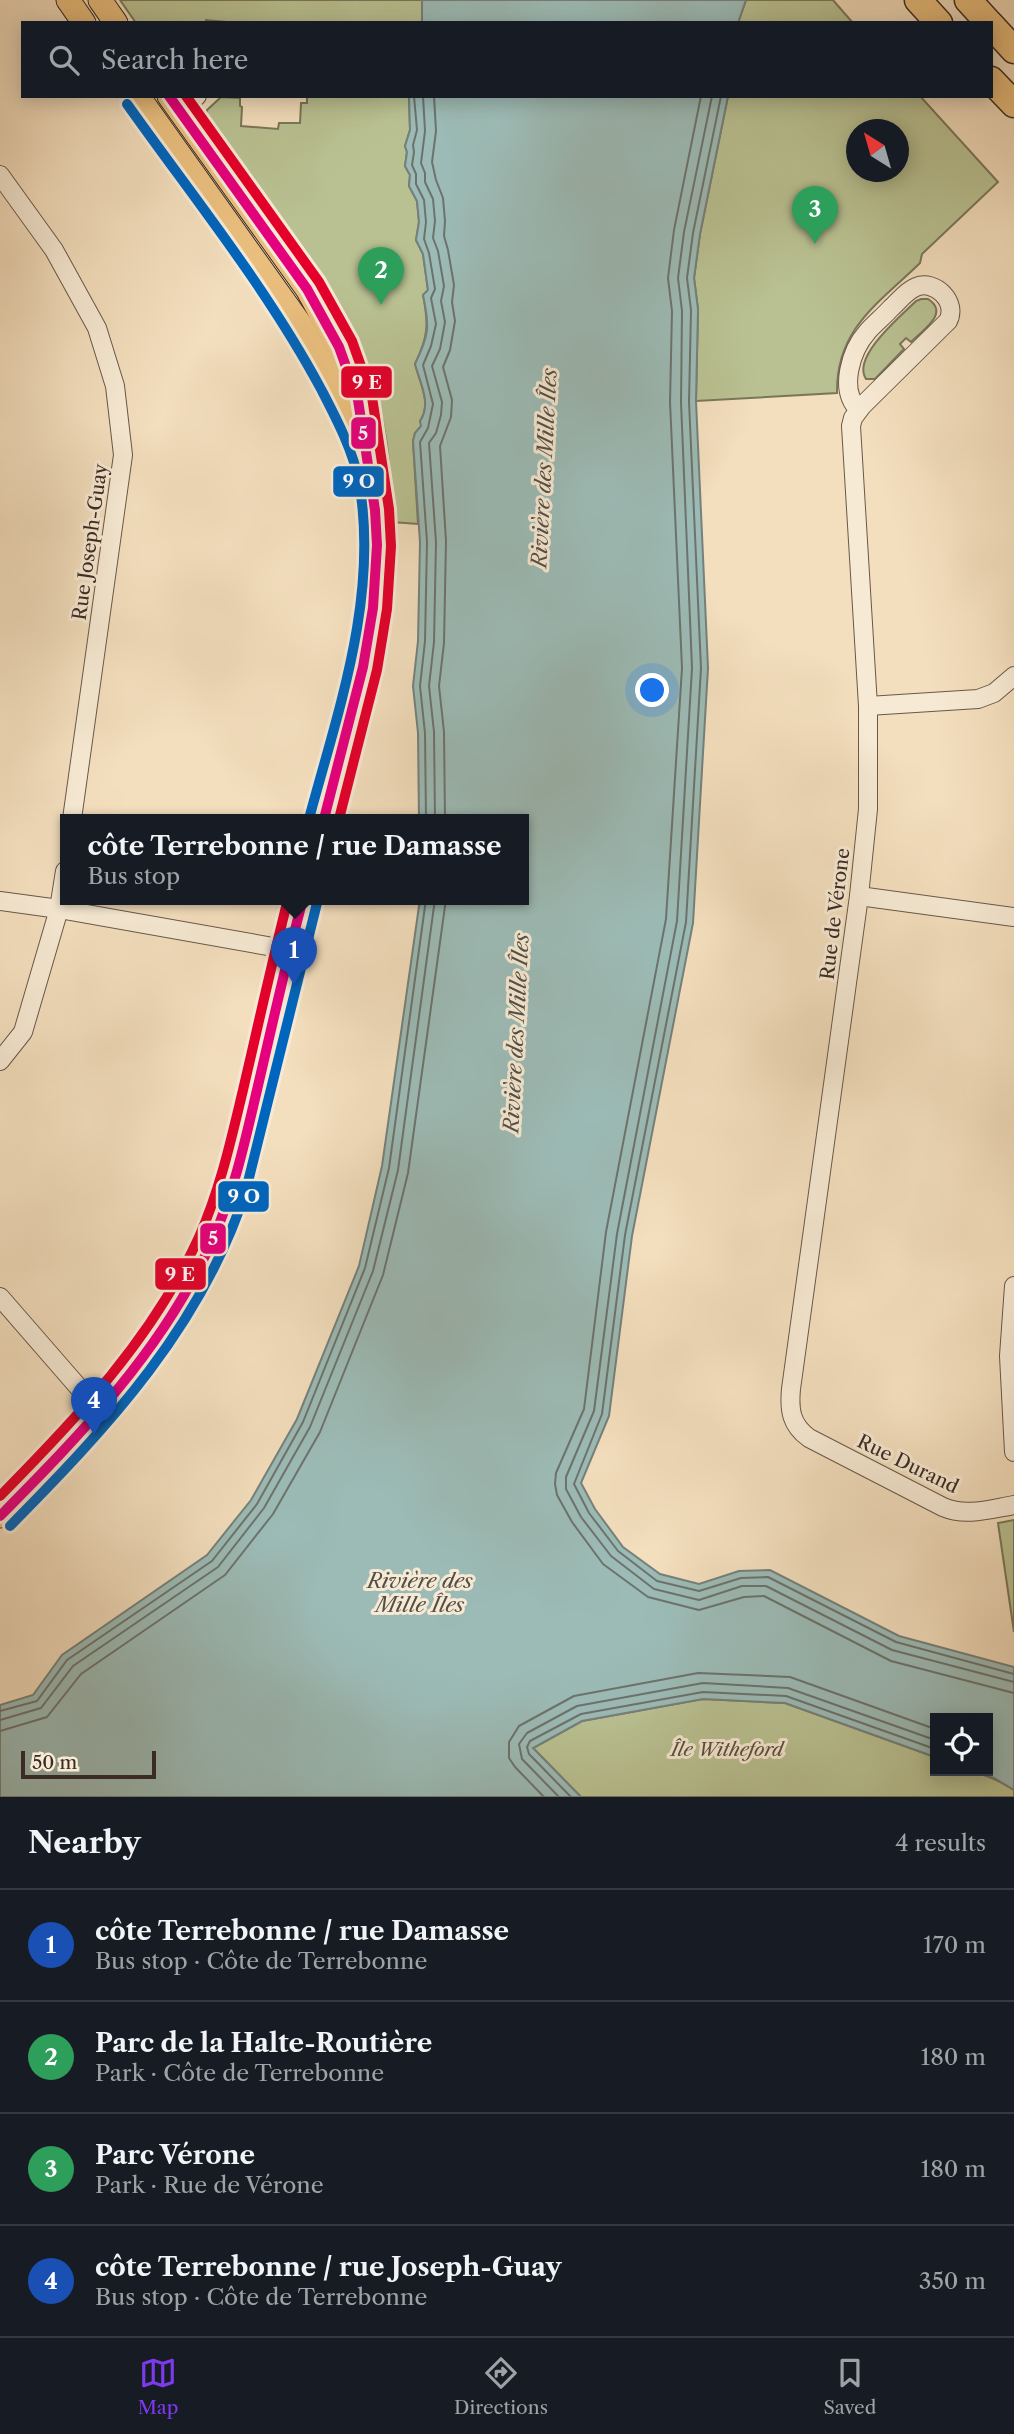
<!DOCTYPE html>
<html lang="en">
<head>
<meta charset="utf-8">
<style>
  :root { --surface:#171b24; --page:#242831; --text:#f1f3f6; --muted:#9ea1a6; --line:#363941; --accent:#7c3aed }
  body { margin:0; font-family:"Libre Caslon Text",serif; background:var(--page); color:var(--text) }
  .controls { position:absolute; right:21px; bottom:21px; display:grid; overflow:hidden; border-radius:0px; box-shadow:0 4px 18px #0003 }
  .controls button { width:63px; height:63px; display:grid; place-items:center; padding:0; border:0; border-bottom:2px solid var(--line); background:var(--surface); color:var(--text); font:35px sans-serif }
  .compass { position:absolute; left:846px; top:119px; width:63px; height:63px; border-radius:50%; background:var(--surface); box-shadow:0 4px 18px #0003; rotate:323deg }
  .scale { position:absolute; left:21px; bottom:18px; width:135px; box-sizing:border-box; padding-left:7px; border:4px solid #3b2b24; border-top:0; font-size:19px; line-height:24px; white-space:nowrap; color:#3b2b24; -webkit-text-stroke:5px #f7ead4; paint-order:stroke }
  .you { position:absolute; left:653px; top:691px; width:24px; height:24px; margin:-18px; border:5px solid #fff; border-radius:50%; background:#1a73e8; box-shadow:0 0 0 10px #1a73e833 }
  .badge { display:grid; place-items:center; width:46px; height:46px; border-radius:50%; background:var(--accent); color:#fff; font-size:23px; font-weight:700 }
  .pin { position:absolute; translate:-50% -58px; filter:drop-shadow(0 2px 4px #0008) }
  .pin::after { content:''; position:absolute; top:37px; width:24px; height:21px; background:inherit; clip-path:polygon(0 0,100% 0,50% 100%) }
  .popup { position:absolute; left:60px; top:814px; width:469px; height:91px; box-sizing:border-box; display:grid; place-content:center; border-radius:0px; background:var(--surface); filter:drop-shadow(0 2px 5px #0005); font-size:23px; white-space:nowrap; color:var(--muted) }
  .popup b { font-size:26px; color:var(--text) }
  .popup::after { content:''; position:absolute; left:50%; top:100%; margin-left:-14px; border:14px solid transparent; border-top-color:var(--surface) }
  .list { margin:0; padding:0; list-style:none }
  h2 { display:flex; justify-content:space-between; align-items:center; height:91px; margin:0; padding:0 28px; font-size:30px }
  h2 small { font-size:23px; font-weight:400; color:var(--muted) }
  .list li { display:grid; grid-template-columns:46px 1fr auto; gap:21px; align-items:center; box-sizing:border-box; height:112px; padding:0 28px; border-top:2px solid var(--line) }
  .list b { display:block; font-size:26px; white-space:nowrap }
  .list p { margin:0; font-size:23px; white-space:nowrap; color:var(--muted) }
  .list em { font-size:23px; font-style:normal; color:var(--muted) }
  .icon { flex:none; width:38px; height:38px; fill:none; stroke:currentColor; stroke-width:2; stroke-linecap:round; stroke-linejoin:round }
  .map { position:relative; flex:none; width:1014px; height:1797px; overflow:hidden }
  .search { position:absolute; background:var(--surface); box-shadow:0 4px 18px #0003; left:21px; right:21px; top:21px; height:77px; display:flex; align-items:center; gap:18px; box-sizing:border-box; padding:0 24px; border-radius:0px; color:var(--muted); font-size:26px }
  .sheet { height:539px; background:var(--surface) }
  nav { display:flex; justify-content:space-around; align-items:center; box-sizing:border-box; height:98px; border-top:2px solid var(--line); background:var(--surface); font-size:19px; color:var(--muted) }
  nav a { display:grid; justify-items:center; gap:4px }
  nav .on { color:var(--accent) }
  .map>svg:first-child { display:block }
  .green { fill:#b9c192; stroke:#7a765b; stroke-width:2; fill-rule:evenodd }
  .water { fill:#9cbbb6; stroke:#75817c; stroke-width:2 }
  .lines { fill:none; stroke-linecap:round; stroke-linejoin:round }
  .shore { stroke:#6c736d; stroke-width:2 }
  .minor-casing { stroke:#69584a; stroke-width:20 }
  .major-casing { stroke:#3b2b24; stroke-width:25 }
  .highway-casing { stroke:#3b2b24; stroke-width:29 }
  .minor { stroke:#f7ead4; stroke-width:18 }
  .major { stroke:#eabf7e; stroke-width:23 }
  .highway { stroke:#eabf7e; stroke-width:26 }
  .bus-1-casing { stroke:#f7ead4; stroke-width:16 }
  .bus-2-casing { stroke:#f7ead4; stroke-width:16 }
  .bus-3-casing { stroke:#f7ead4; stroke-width:16 }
  .bus-1 { stroke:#e5007d; stroke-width:10 }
  .bus-2 { stroke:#0065bd; stroke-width:10 }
  .bus-3 { stroke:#e4002b; stroke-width:10 }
  .labels { text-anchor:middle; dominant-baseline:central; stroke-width:6; stroke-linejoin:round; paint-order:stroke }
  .street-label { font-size:19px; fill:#3b2b24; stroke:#f7ead4 }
  .park-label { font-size:19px; font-style:italic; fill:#5a5040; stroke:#f7ead4 }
  .water-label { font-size:21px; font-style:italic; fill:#534f48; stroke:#f7ead4 }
  .line-badge { stroke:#f7ead4; stroke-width:2.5 }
  .badge-label { font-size:19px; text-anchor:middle; font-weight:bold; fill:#fff }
</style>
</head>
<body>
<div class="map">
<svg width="1014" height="1797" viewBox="0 0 1014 1797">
  <rect width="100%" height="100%" fill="#f3debd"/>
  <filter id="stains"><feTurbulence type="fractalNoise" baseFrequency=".00286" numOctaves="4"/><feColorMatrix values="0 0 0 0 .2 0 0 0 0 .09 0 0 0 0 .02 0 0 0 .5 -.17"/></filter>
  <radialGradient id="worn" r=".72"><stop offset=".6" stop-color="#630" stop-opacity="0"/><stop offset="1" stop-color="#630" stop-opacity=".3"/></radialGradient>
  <g class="green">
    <polygon points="120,0 422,0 422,23 238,23 206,20 206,23 136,23"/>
    <polygon points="746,0 833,0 853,23 738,23"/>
    <path d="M 307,96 L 409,96 L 410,130 L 405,146 L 407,152 L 405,166 L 410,175 L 409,186 L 417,201 L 419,222 L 416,240 L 423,254 L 428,290 L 423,295 C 429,325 428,337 415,364 C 420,383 432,404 420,421 L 422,426 L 415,433 L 413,441 L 418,524 L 392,522 C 391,479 389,436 376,395 C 355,324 312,265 269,206 C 250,179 217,151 204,121 L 207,110 L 221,97 L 240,98 L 240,106 L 242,107 L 241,126 L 278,129 L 279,123 L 300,123 L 301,103 L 307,103 Z"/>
    <path d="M 728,96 L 920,96 L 998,182 L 922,254 L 920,263 C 878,304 836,329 837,393 L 696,401 L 698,309 L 694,278 L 700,234 ZM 856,130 L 898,130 L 898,172 L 856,172 Z"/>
    <path d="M 921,299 L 928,299 C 950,313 923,330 911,342 L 906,338 L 900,344 L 904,349 L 875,379 L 866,379 C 851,357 902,315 916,301 Z"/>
    <polygon points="1014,1520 1014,1632 998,1523"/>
    <path d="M 703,1699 L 785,1703 L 935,1757 L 935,1771 C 971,1771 982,1770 1014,1790 L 1014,1797 L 581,1797 L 533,1748 L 582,1721 Z"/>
  </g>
  <g class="water">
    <polygon points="422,0 746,0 738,23 422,23"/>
    <path d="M 409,96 L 728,96 L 700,234 L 694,278 L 698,309 L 696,401 L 708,668 L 693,923 L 632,1236 L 609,1416 L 581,1483 L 595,1509 L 623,1547 L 660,1574 L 699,1584 L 739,1571 L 770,1570 L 899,1636 L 1014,1667 L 1014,1790 L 994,1778 L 975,1771 L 988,1771 L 988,1718 L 935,1718 L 935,1757 L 785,1703 L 703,1699 L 582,1721 L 533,1748 L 581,1797 L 0,1797 L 0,1705 L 33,1695 L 62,1655 L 207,1555 L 251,1500 L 297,1419 L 359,1266 L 382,1166 L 420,899 L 523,899 L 523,819 L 419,819 L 418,733 L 413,686 L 418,641 L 420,542 L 413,441 L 415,433 L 421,426 L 420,421 C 432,404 420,383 415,364 C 429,335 430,327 423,295 L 428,290 L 423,254 L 416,240 L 419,222 L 417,201 L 409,186 L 410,175 L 405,166 L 407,152 L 405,146 L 410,130 Z"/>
  </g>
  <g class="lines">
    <g class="shore">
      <polyline points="414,96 417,130 413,145 414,152 412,165 416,174 416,184 424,200 426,222 424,239 429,253 435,289 431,298 436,324 431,346 423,365 433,404 428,428 420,442 427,542 425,641 420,686 425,733 426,819"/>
      <polyline points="423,96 425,131 421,163 425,173 425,182 433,199 435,221 433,238 438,251 444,286 441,301 445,322 440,349 432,366 442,402 441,415 436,433 429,443 436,542 434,642 429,686 434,732 435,819"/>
      <polyline points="434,96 436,131 432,162 436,180 443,198 445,221 444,236 448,250 454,285 452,302 455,321 450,350 443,367 452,400 451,417 440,446 446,541 444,643 439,686 444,732 445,819"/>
      <polyline points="701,96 674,230 668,278 672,311 670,402 682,668 666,919 606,1232 584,1409 556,1473 555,1484 557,1495 572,1522 603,1564 648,1597 699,1610 744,1597 764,1596 891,1661 1014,1693"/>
      <polyline points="712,96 684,232 678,278 682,311 681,402 692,668 677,921 617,1234 594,1411 566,1477 566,1489 581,1517 611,1556 654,1589 699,1600 742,1586 766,1586 892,1650 1014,1682"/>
      <polyline points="721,96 693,233 687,278 691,310 689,402 701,668 686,922 625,1235 602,1414 574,1484 589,1513 618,1551 657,1581 699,1591 741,1578 768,1577 896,1642 1014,1674"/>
      <polyline points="0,1711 37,1701 67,1660 212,1561 257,1504 303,1422 365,1268 389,1168 426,899"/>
      <polyline points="0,1720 41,1708 73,1666 218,1567 264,1508 310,1427 373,1271 398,1170 435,899"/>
      <polyline points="0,1731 47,1717 81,1674 225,1575 273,1514 320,1432 383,1275 408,1173 446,899"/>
      <polyline points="544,1797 515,1767 509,1758 509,1742 519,1726 574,1696 698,1673 790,1677 935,1729"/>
      <polyline points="559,1797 522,1759 519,1744 527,1733 577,1706 703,1683 788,1688 935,1740"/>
      <polyline points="571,1797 529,1754 527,1747 530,1741 581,1714 703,1692 786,1696 935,1749"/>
    </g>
    <g class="minor-casing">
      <g id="minor">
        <polyline points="179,110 197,96"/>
        <polyline points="0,175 54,250 97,328 115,386 123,455 72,819"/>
        <path d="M 859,410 C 838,390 851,350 868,331 C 875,323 884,316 891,308 C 899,301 906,291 916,287 C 935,279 958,302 948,321 L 862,406 L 853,418 L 851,426 L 868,706 L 868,809 L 859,896 L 791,1389 C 789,1410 791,1425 809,1438 L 943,1507 C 966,1517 990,1509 1014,1505"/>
        <polyline points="868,706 978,699 994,693 1014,676"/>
        <polyline points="859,896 1014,917"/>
        <polyline points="0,901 59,909 290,950"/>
        <polyline points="0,1061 23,1032 59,909 65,871"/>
        <polyline points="1014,1286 1009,1356 1014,1452"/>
        <polyline points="0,1297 100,1412"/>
      </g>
    </g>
    <g class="major-casing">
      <g id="major">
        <polyline points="68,0 84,23"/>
        <polyline points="100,0 116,23"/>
        <polyline points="138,96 301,325 330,377 355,432"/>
        <polyline points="169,96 307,289 339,347 358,400 375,510 377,545 373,608 363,667 324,819"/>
        <path d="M 0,1516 C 82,1434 165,1350 212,1242 C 234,1193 245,1141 257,1090 C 272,1026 286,962 303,899"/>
      </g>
    </g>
    <g class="highway-casing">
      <g id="highway">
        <polyline points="918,0 939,23"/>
        <polyline points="968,0 989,23"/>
        <polyline points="991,25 1014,50"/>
        <polyline points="991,80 1014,104"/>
      </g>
    </g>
    <use href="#minor" class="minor"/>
    <use href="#major" class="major"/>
    <use href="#highway" class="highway"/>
    <g class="bus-1-casing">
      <g id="bus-1">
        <polyline points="169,96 307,289 339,347 358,400 375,510 377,545 373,608 363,667 324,819"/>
        <path d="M 0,1516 C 82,1433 164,1349 212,1241 C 234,1193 245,1141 257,1090 C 272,1026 286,962 303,899"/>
      </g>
    </g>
    <g class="bus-2-casing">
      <g id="bus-2">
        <path d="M 127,104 C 193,197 267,288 321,389 C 336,418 353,450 359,482 C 379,595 339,708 310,815"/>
        <path d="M 10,1526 C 108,1427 203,1325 246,1190 L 317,903"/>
      </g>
    </g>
    <g class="bus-3-casing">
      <g id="bus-3">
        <polyline points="186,96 319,282 352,341 372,397 389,509 391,546 387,609 377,670 339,819"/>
        <path d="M 0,1496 C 77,1418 153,1338 199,1237 C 220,1190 231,1140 243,1090 C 258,1026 272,962 288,899"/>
      </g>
    </g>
    <use href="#bus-1" class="bus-1"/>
    <use href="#bus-2" class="bus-2"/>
    <use href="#bus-3" class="bus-3"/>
  </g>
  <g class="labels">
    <g class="street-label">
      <text transform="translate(90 542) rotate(-82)">Rue Joseph-Guay</text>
      <text transform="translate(835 914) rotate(-83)">Rue de Vérone</text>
      <text transform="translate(908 1464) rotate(26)">Rue Durand</text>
    </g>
    <g class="park-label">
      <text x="727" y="1749">Île Witheford</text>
    </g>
    <g class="water-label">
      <text transform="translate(544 468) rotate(-87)">Rivière des Mille Îles</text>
      <text transform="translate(516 1033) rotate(-87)">Rivière des Mille Îles</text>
      <text x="420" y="1580">Rivière des<tspan x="420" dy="24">Mille Îles</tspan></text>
    </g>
  </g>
  <g class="line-badge">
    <rect x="340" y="365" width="53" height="34" rx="7" fill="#e4002b"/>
    <rect x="350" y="416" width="27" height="34" rx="7" fill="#e5007d"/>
    <rect x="332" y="465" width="53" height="33" rx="7" fill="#0065bd"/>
    <rect x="217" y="1180" width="53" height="33" rx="7" fill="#0065bd"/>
    <rect x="199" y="1222" width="28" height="33" rx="7" fill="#e5007d"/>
    <rect x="154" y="1257" width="53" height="34" rx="7" fill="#e4002b"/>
  </g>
  <g class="badge-label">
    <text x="367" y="389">9 E</text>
    <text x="363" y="440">5</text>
    <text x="359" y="488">9 O</text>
    <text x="244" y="1203">9 O</text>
    <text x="213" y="1245">5</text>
    <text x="180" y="1281">9 E</text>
  </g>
  <rect width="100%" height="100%" filter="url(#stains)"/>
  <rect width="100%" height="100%" fill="url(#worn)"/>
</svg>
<div class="controls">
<button><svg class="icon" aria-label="locate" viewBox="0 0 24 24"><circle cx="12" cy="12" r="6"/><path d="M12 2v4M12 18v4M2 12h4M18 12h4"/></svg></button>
</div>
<svg class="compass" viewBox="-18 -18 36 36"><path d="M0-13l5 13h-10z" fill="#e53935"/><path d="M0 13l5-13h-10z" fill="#9ea1a6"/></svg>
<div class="scale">50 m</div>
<div class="you"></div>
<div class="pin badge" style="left:294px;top:985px;background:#1a4fb4">1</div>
<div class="popup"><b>côte Terrebonne / rue Damasse</b>Bus stop</div>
<div class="pin badge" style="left:381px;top:305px;background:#2e9e5b">2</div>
<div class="pin badge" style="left:815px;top:244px;background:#2e9e5b">3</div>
<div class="pin badge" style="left:94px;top:1435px;background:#1a4fb4">4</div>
<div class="search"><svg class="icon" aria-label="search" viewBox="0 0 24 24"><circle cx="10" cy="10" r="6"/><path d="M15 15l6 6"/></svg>Search here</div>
</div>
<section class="sheet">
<h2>Nearby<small>4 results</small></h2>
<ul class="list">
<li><span class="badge" style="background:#1a4fb4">1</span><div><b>côte Terrebonne / rue Damasse</b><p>Bus stop · Côte de Terrebonne</p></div><em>170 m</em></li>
<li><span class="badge" style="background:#2e9e5b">2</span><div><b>Parc de la Halte-Routière</b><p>Park · Côte de Terrebonne</p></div><em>180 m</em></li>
<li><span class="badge" style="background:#2e9e5b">3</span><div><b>Parc Vérone</b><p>Park · Rue de Vérone</p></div><em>180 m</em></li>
<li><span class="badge" style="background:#1a4fb4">4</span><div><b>côte Terrebonne / rue Joseph-Guay</b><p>Bus stop · Côte de Terrebonne</p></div><em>350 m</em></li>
</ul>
</section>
<nav>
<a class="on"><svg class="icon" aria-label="map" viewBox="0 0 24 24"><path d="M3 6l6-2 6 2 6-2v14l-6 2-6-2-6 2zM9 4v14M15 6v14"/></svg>Map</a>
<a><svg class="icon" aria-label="directions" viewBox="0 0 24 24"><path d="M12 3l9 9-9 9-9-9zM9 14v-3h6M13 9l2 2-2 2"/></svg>Directions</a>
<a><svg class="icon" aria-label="saved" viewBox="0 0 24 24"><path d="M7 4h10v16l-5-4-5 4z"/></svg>Saved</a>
</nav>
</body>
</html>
